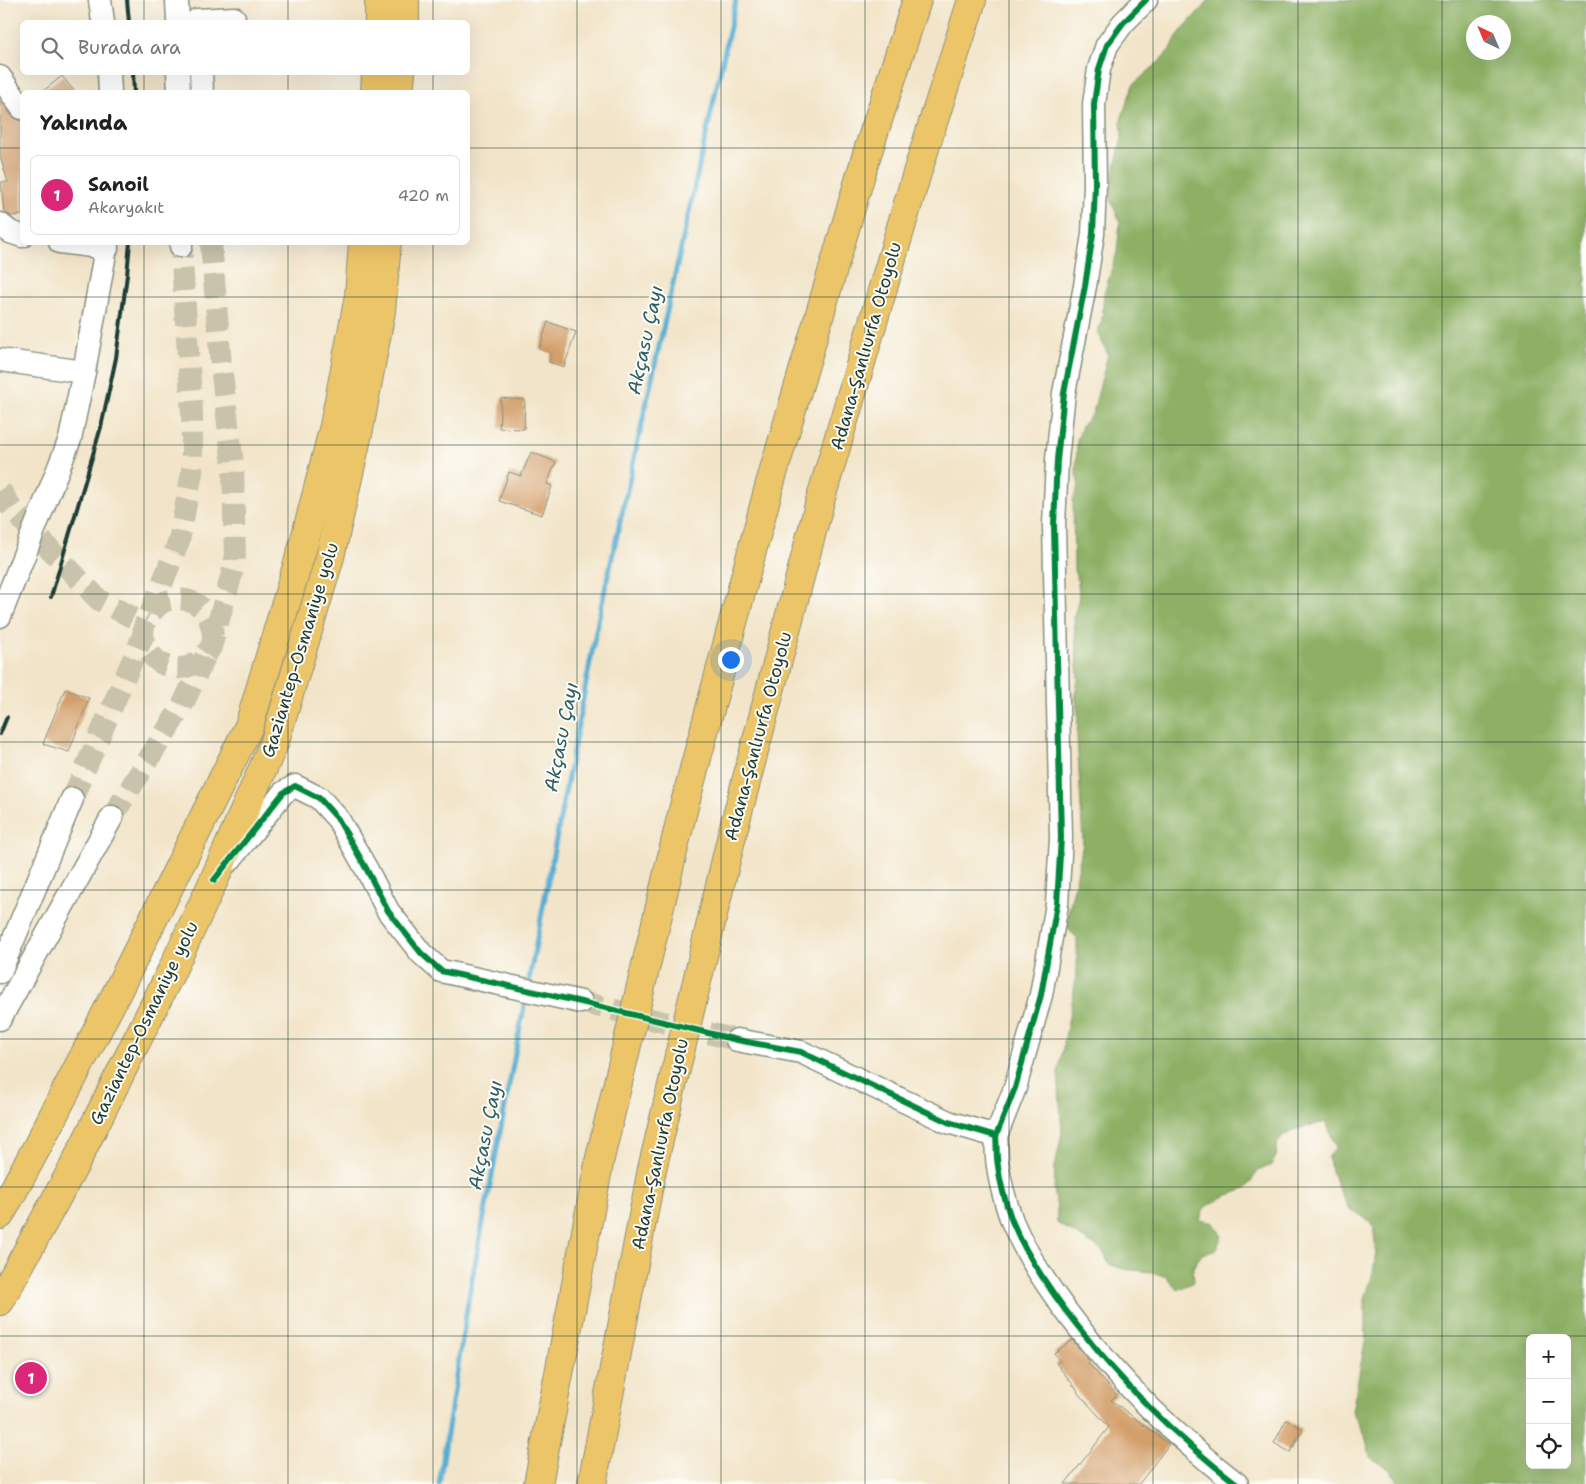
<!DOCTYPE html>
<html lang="tr">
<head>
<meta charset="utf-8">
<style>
  :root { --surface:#fff; --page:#f6f6f6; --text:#202124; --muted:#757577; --line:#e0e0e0; --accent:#db2777 }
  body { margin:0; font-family:"Shantell Sans",sans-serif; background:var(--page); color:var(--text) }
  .controls { position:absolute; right:15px; bottom:15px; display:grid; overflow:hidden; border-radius:8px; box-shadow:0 5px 20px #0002 }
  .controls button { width:45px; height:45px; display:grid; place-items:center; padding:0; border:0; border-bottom:1px solid var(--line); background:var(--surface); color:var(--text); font:25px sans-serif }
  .compass { position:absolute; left:1466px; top:15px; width:45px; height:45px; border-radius:50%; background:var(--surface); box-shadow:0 5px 20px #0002; rotate:316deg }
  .you { position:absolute; left:730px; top:659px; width:18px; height:18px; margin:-12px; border:4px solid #fff; border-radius:50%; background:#1a73e8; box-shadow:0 0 0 8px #1a73e833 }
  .badge { display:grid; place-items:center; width:32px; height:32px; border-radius:50%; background:var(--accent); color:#fff; font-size:16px; font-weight:700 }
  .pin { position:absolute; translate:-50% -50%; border:2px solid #fff; box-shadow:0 1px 5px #0006 }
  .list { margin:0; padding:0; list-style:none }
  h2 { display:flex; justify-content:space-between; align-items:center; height:65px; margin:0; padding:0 20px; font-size:21px }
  h2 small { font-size:16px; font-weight:400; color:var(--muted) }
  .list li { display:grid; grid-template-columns:32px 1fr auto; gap:15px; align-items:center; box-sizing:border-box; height:80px; margin:0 10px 10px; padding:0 10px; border:1px solid var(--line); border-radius:8px }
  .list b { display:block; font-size:19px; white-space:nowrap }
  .list p { margin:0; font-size:16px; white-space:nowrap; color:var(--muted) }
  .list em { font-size:16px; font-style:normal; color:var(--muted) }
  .icon { flex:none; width:28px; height:28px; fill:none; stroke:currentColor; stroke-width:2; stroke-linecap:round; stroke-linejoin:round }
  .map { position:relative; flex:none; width:1586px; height:1484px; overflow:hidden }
  .search { position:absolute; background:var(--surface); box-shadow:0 5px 20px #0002; left:20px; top:20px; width:450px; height:55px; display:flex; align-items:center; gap:12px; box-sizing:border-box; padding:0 18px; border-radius:8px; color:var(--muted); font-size:19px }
  .panel { position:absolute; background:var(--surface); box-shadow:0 5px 20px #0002; left:20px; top:90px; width:450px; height:155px; border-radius:8px }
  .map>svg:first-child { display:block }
  .forest { fill:#8db065; stroke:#56764c; fill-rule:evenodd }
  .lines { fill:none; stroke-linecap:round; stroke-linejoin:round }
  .stream { stroke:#54add1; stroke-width:5 }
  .building { fill:#d39f6b }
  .minor-tunnel { stroke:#c8c3aa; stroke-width:22; stroke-dasharray:22 11; stroke-linecap:butt }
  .minor-casing { stroke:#88907e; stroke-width:25 }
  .highway-casing { stroke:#88907e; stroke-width:30 }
  .minor { stroke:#fff; stroke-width:22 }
  .highway { stroke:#edc569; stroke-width:28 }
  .rail { stroke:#1f3d34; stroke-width:4 }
  .cycleway-casing { stroke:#fdfcf7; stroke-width:9 }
  .cycleway { stroke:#00873e; stroke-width:6 }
  .grid { fill:none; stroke:#1f3d34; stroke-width:1; stroke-opacity:0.55 }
  .labels { text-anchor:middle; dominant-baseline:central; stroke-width:4; stroke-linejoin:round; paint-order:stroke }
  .street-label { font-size:18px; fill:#1f3d34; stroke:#fdfcf7 }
  .water-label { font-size:19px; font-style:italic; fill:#2f5f63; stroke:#fdfcf7 }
</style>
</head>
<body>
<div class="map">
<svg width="1586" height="1484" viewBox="0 0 1586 1484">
  <rect width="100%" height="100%" fill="#fdfcf7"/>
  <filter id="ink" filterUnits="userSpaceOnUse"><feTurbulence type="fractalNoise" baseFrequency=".02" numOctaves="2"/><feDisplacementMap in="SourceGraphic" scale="10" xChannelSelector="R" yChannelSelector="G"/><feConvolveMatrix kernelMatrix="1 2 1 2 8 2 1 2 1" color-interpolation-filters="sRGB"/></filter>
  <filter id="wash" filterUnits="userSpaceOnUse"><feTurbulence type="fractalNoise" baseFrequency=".0096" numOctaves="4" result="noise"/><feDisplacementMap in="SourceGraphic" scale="20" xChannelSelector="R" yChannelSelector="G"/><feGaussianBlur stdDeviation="1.12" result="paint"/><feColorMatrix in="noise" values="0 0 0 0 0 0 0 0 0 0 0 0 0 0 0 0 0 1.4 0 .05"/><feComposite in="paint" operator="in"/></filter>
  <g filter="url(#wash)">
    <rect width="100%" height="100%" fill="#f2e4c8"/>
    <path class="forest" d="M 1209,0 L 1586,0 L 1586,1484 L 1400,1484 L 1389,1469 L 1370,1457 L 1365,1435 L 1352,1411 L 1366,1337 L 1365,1323 L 1365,1299 L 1373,1273 L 1376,1252 L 1373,1225 L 1362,1216 L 1349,1209 L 1336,1183 L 1328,1158 L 1336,1147 L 1326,1122 L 1296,1129 L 1278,1140 L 1276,1157 L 1271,1165 L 1258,1171 L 1246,1189 L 1225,1196 L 1204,1208 L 1200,1220 L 1214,1223 L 1222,1237 L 1214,1251 L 1202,1254 L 1193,1267 L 1194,1282 L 1177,1290 L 1167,1277 L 1152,1272 L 1123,1269 L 1109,1264 L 1102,1250 L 1057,1223 L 1057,1208 L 1054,1190 L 1055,1167 L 1062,1133 L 1058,1073 L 1074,992 L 1077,962 L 1077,938 L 1068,929 L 1068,914 L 1077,875 L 1083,843 L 1077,736 L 1078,714 L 1075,693 L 1078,680 L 1074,616 L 1079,597 L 1078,582 L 1074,570 L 1073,500 L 1079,485 L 1076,474 L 1077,440 L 1082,426 L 1093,413 L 1108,354 L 1097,332 L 1102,321 L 1104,294 L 1117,252 L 1120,222 L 1111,201 L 1111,184 L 1122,138 L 1121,120 L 1126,105 L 1133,85 L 1161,60 L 1171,48 L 1181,31 ZM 1474,22 L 1504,22 L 1504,52 L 1474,52 ZM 1530,1338 L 1567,1338 L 1567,1465 L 1530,1465 Z"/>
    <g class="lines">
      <g class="stream">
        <polyline points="528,985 598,621 736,0"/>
        <polyline points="439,1484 469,1296 526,996"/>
      </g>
    </g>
    <g id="blocks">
      <g class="building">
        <polygon points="62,76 75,92 42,92"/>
        <polygon points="0,100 12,116 22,122 22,215 11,216 4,212 1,182 8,182 0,156"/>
        <polygon points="548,322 576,332 564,367 549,362 551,353 539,349"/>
        <polygon points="501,398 525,400 524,429 499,428"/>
        <polygon points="531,452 556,462 547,484 552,486 542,515 499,501 509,472 521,476"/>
        <polygon points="65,689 89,698 69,752 43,744"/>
        <polygon points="1072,1340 1090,1362 1088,1363 1117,1395 1111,1400 1169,1444 1139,1484 1065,1484 1109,1427 1077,1392 1078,1391 1056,1363 1060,1361 1054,1353"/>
        <polygon points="1286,1420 1303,1429 1290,1452 1274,1443"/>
      </g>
    </g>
  </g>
  <g filter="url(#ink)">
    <use href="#blocks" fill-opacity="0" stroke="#88907e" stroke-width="1"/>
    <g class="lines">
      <g class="minor-tunnel">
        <path d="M 211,242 L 221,366 L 233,465 L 235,563 L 211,647 C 178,699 119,643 154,610 C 158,605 164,601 170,600 C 196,595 211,612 213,636"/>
        <polyline points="0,490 14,512 99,600 145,624"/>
        <polyline points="150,614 179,541 192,472 192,414 181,246"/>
        <polyline points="72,799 143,636"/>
        <polyline points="112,817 182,706 205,657"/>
        <polyline points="581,1002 737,1040"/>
      </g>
      <g class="minor-casing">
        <g id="minor">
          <polyline points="100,0 103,22"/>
          <polyline points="177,0 178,22"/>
          <polyline points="197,20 234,18"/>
          <polyline points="109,72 110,92"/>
          <polyline points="178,72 179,92"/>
          <polyline points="201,72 202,92"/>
          <polyline points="0,77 22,108"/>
          <polyline points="0,224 10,232 22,236"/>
          <polyline points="60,242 107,248"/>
          <polyline points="181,242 181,246"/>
          <polyline points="0,360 84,372"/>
          <polyline points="0,616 70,439 84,372 107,242"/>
          <polyline points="229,861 283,793 295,786 319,798 338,819 367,870 388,911 421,953 441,971 581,1002"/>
          <polyline points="0,972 72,799"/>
          <polyline points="0,1019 112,817"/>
          <path d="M 737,1040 L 801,1052 L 948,1122 L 996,1136 C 997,1146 996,1156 998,1166 C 1000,1184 1006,1204 1012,1221 C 1028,1259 1051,1292 1076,1324 C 1123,1385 1176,1437 1237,1484"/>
          <polyline points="996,1136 1015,1088 1041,995 1057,904 1061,838 1054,525 1057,460 1064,393 1085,286 1093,234 1095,185 1094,104 1099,69 1107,45 1123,23 1146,0"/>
        </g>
      </g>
      <g class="highway-casing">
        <g id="highway">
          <polyline points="379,22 379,0"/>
          <polyline points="405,22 405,0"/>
          <polyline points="375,92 376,72"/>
          <polyline points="399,92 401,72"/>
          <polyline points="0,1215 37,1147 117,992 249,726 304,543 334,426 359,296 363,242"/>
          <polyline points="0,1301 74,1166 171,972 214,880 275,741 330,557 359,429 381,311 387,242"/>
          <polyline points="538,1484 600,1158 681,818 769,487 866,157 917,0"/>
          <polyline points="592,1484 652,1169 733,831 820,501 917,173 972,0"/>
        </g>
      </g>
      <use href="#minor" class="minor"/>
      <use href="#highway" class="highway"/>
      <g class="rail">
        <polyline points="127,0 129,22"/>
        <polyline points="133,72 134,92"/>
        <polyline points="51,597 101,427 116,358 127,275 130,242"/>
        <polyline points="0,734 7,717"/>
      </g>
      <g class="cycleway-casing">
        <g id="cycleway">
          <path d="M 214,880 L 283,793 L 295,786 L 319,798 L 338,819 L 367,870 L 388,911 L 421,953 L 441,971 L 581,1002 L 737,1040 L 801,1052 L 948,1122 L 996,1136 C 997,1146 996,1156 998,1166 C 1000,1184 1006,1204 1012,1221 C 1028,1259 1051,1292 1076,1324 C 1123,1385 1176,1437 1237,1484"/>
          <polyline points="996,1136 1015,1088 1041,995 1057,904 1061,838 1054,525 1057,460 1064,393 1085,286 1093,234 1095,185 1094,104 1099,69 1107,45 1123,23 1146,0"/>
        </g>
      </g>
      <use href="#cycleway" class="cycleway"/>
    </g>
  </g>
  <path class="grid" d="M 144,0 L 144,22M 288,0 L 288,22M 433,0 L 433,22M 577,0 L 577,1484M 721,0 L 721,1484M 865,0 L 865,1484M 1009,0 L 1009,1484M 1153,0 L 1153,1484M 1298,0 L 1298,1484M 1442,0 L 1442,1484M 144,72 L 144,92M 288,72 L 288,92M 433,72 L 433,92M 0,148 L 22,148M 468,148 L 1586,148M 144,242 L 144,1484M 288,242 L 288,1484M 433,242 L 433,1484M 0,297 L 1586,297M 0,445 L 1586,445M 0,594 L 1586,594M 0,742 L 1586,742M 0,890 L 1586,890M 0,1039 L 1586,1039M 0,1187 L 1586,1187M 0,1336 L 1586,1336"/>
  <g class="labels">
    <g class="street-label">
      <text transform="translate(866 346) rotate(-74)">Adana-Şanlıurfa Otoyolu</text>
      <text transform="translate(300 650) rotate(-73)">Gaziantep-Osmaniye yolu</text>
      <text transform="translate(758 736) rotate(-75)">Adana-Şanlıurfa Otoyolu</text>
      <text transform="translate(144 1023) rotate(-64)">Gaziantep-Osmaniye yolu</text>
      <text transform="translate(660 1144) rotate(-78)">Adana-Şanlıurfa Otoyolu</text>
    </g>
    <g class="water-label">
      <text transform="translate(645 340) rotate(-78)">Akçasu Çayı</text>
      <text transform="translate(561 737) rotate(-79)">Akçasu Çayı</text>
      <text transform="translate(485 1135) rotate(-79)">Akçasu Çayı</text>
    </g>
  </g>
</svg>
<div class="controls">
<button>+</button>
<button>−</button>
<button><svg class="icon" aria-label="locate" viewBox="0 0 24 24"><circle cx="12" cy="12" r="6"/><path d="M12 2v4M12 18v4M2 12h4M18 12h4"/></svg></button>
</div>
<svg class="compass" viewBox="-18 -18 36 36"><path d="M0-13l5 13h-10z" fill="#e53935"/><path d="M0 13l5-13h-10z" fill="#757577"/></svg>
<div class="you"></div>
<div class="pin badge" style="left:31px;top:1378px">1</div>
<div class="search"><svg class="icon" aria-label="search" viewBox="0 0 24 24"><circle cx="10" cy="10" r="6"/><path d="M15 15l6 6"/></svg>Burada ara</div>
<section class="panel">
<h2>Yakında<small></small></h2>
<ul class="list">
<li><span class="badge">1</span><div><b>Sanoil</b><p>Akaryakıt</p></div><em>420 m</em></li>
</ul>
</section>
</div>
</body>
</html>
